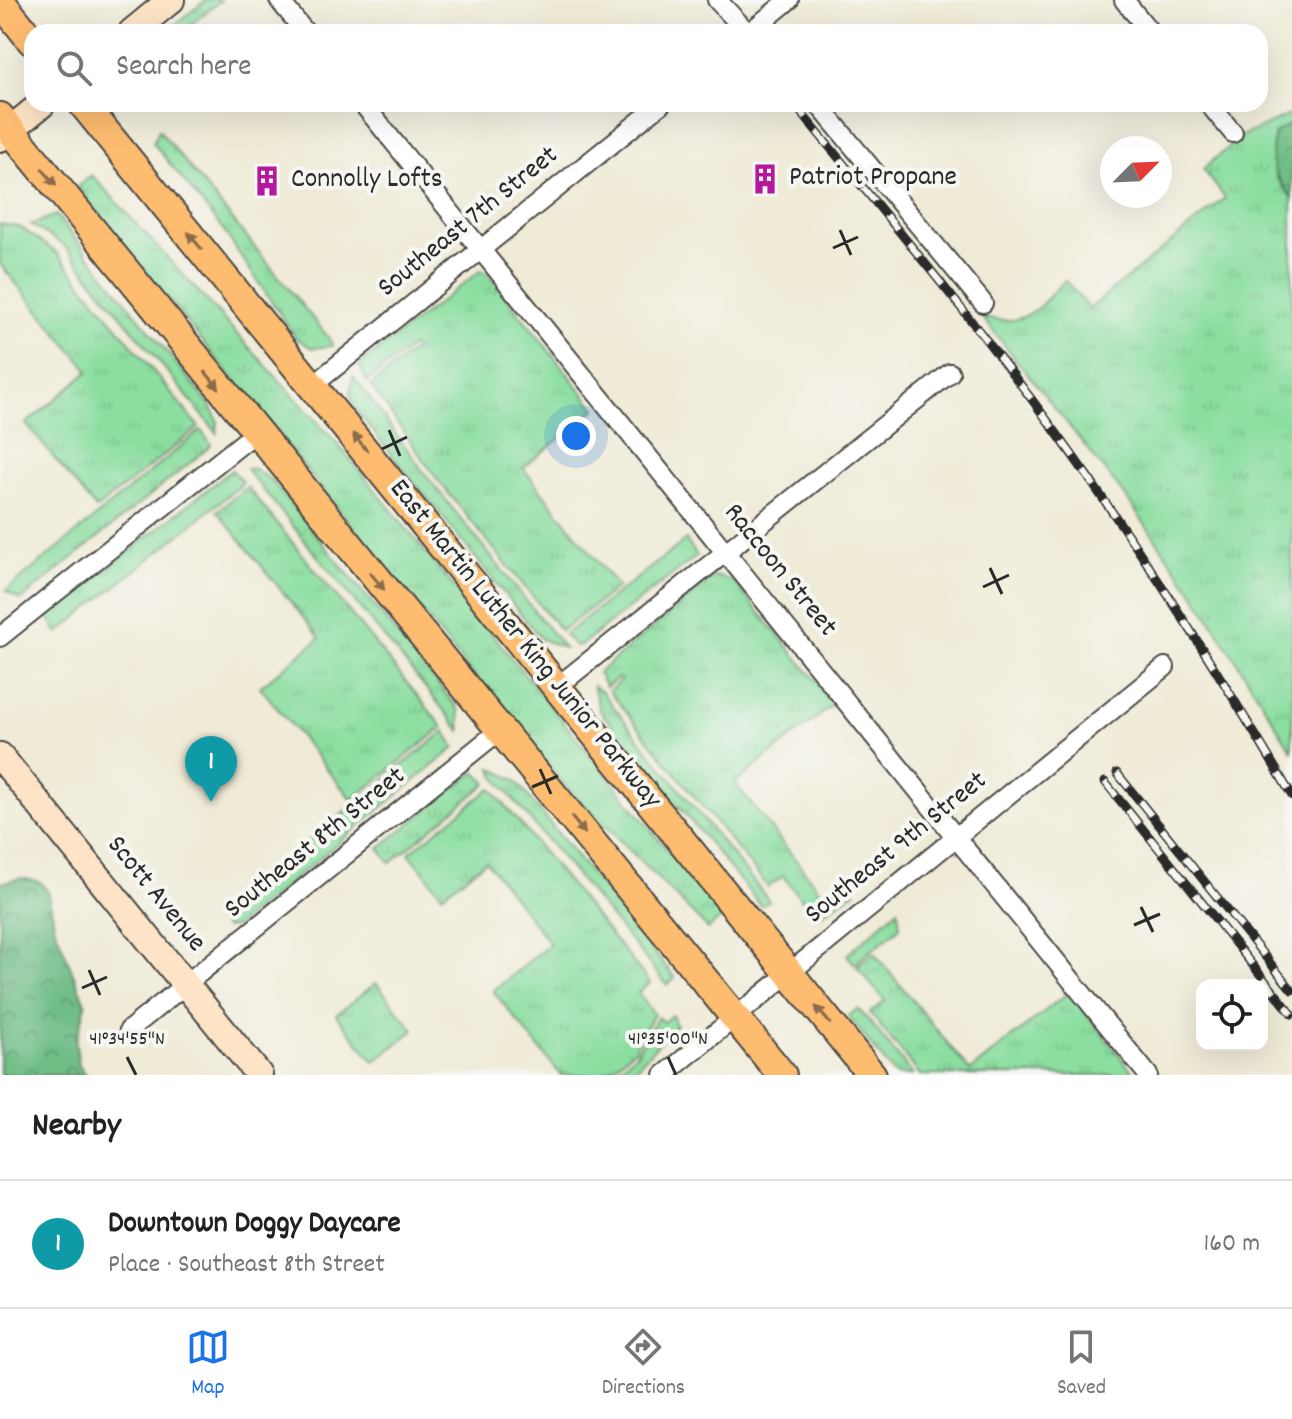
<!DOCTYPE html>
<html lang="en">
<head>
<meta charset="utf-8">
<style>
  :root { --surface:#fff; --page:#f6f6f6; --text:#202124; --muted:#757577; --line:#e0e0e0; --accent:#1a73e8 }
  body { margin:0; font-family:Dekko,sans-serif; background:var(--page); color:var(--text) }
  .controls { position:absolute; right:24px; bottom:24px; display:grid; overflow:hidden; border-radius:16px; box-shadow:0 8px 32px #0002 }
  .controls button { width:72px; height:72px; display:grid; place-items:center; padding:0; border:0; border-bottom:2px solid var(--line); background:var(--surface); color:var(--text); font:40px sans-serif }
  .compass { position:absolute; left:1100px; top:136px; width:72px; height:72px; border-radius:50%; background:var(--surface); box-shadow:0 8px 32px #0002; rotate:66deg }
  .you { position:absolute; left:576px; top:436px; width:28px; height:28px; margin:-20px; border:6px solid #fff; border-radius:50%; background:#1a73e8; box-shadow:0 0 0 12px #1a73e833 }
  .badge { display:grid; place-items:center; width:52px; height:52px; border-radius:50%; background:var(--accent); color:#fff; font-size:26px; font-weight:700 }
  .pin { position:absolute; translate:-50% -66px; filter:drop-shadow(0 2px 4px #0008) }
  .pin::after { content:''; position:absolute; top:42px; width:28px; height:24px; background:inherit; clip-path:polygon(0 0,100% 0,50% 100%) }
  .list { margin:0; padding:0; list-style:none }
  h2 { display:flex; justify-content:space-between; align-items:center; height:104px; margin:0; padding:0 32px; font-size:34px }
  h2 small { font-size:26px; font-weight:400; color:var(--muted) }
  .list li { display:grid; grid-template-columns:52px 1fr auto; gap:24px; align-items:center; box-sizing:border-box; height:128px; padding:0 32px; border-top:2px solid var(--line) }
  .list b { display:block; font-size:30px; white-space:nowrap }
  .list p { margin:0; font-size:26px; white-space:nowrap; color:var(--muted) }
  .list em { font-size:26px; font-style:normal; color:var(--muted) }
  .icon { flex:none; width:44px; height:44px; fill:none; stroke:currentColor; stroke-width:2; stroke-linecap:round; stroke-linejoin:round }
  .map { position:relative; flex:none; width:1292px; height:1075px; overflow:hidden }
  .search { position:absolute; background:var(--surface); box-shadow:0 8px 32px #0002; left:24px; right:24px; top:24px; height:88px; display:flex; align-items:center; gap:20px; box-sizing:border-box; padding:0 28px; border-radius:24px; color:var(--muted); font-size:30px }
  .sheet { height:232px; background:var(--surface) }
  nav { display:flex; justify-content:space-around; align-items:center; box-sizing:border-box; height:112px; border-top:2px solid var(--line); background:var(--surface); font-size:22px; color:var(--muted) }
  nav a { display:grid; justify-items:center; gap:4px }
  nav .on { color:var(--accent) }
  .map>svg:first-child { display:block }
  .grass { fill:url(#grass-tufts); stroke:#5b8466; stroke-width:2 }
  .forest { fill:url(#forest-crowns); stroke:#4e7458; stroke-width:2 }
  .lines { fill:none; stroke-linecap:round; stroke-linejoin:round }
  .street-casing { stroke:#494845; stroke-width:22 }
  .secondary-casing { stroke:#494845; stroke-width:30 }
  .primary-casing { stroke:#494845; stroke-width:32 }
  .street { stroke:#fff; stroke-width:18 }
  .secondary { stroke:#fee4c6; stroke-width:26 }
  .primary { stroke:#fdbc70; stroke-width:28 }
  .rail-casing { stroke:#2b2b2b; stroke-width:9 }
  .rail { stroke:#f6f6f2; stroke-width:6; stroke-dasharray:18; stroke-linecap:butt }
  .oneway { fill:#8a6c4a }
  .ticks { fill:none; stroke:#2b2b2b; stroke-width:3 }
  .labels { text-anchor:middle; dominant-baseline:central; stroke-width:8; stroke-linejoin:round; paint-order:stroke }
  .poi-label { font-size:28px; fill:#2b2b2b; stroke:#f6f6f2; text-anchor:start }
  .street-label { font-size:28px; fill:#2b2b2b; stroke:#f6f6f2 }
  .ticks-label { font-size:20px; text-anchor:middle; fill:#2b2b2b; stroke:#f6f6f2; stroke-width:8; stroke-linejoin:round; paint-order:stroke }
</style>
</head>
<body>
<div class="map">
<svg width="1292" height="1075" viewBox="0 0 1292 1075">
  <defs>
    <pattern id="grass-tufts" width="24" height="20" patternUnits="userSpaceOnUse" patternTransform="scale(2)"><rect width="24" height="20" fill="#8bdea0"/><path d="M3 7l-1-3M5 7V3M7 7l1-3M15 17l-1-3M17 17v-4M19 17l1-3" fill="none" stroke="#78bf8a"/></pattern>
    <pattern id="forest-crowns" width="20" height="18" patternUnits="userSpaceOnUse" patternTransform="scale(2)"><rect width="20" height="18" fill="#70bd86"/><path d="M2 6a3 3 0 1 1 6 0M12 15a3 3 0 1 1 6 0" fill="none" stroke="#5c9a6e"/></pattern>
  </defs>
  <rect width="100%" height="100%" fill="#f6f6f2"/>
  <filter id="ink" filterUnits="userSpaceOnUse"><feTurbulence type="fractalNoise" baseFrequency=".0125" numOctaves="2"/><feDisplacementMap in="SourceGraphic" scale="16" xChannelSelector="R" yChannelSelector="G"/><feConvolveMatrix kernelMatrix="1 2 1 2 8 2 1 2 1" color-interpolation-filters="sRGB"/></filter>
  <filter id="wash" filterUnits="userSpaceOnUse"><feTurbulence type="fractalNoise" baseFrequency=".006" numOctaves="4" result="noise"/><feDisplacementMap in="SourceGraphic" scale="32" xChannelSelector="R" yChannelSelector="G"/><feGaussianBlur stdDeviation="1.8" result="paint"/><feColorMatrix in="noise" values="0 0 0 0 0 0 0 0 0 0 0 0 0 0 0 0 0 1.4 0 .05"/><feComposite in="paint" operator="in"/></filter>
  <g filter="url(#wash)">
    <rect width="100%" height="100%" fill="#f0ebd7"/>
    <g class="grass">
      <polygon points="206,0 221,0 182,32 166,32"/>
      <path d="M 1292,114 L 1292,123 L 1275,134 L 1276,177 L 1292,198 L 1292,751 L 1198,599 L 1125,496 L 982,317 C 1025,329 1037,309 1065,280 L 1089,309 L 1225,198 L 1203,169 L 1243,135 Z"/>
      <polygon points="159,130 328,337 333,346 312,348 296,338 222,228 153,143"/>
      <polygon points="92,175 341,448 722,917 708,929 554,774 77,187"/>
      <polygon points="56,215 210,405 218,422 217,433 64,245 31,225"/>
      <polygon points="0,224 20,227 57,253 199,427 96,509 26,424 89,371 0,264"/>
      <polygon points="480,271 487,273 596,409 523,468 618,587 561,631 440,483 371,386 415,349 412,346 367,382 359,365"/>
      <polygon points="353,376 429,479 564,648 541,639 355,409 350,392"/>
      <polygon points="201,430 211,445 207,449 21,600 6,591"/>
      <polygon points="253,468 272,481 459,710 461,731 246,469"/>
      <polygon points="232,470 243,483 58,633 47,616"/>
      <polygon points="247,487 443,727 352,800 260,687 320,638 217,511"/>
      <polygon points="686,540 697,556 582,644 576,646 564,635"/>
      <polygon points="715,576 733,581 835,703 735,783 824,896 809,908 783,876 768,887 609,691 621,680 618,678 606,687 598,673"/>
      <polygon points="593,686 601,691 769,901 761,906 600,711"/>
      <polygon points="445,731 455,747 451,751 235,927 225,928 215,917"/>
      <polygon points="492,768 515,780 675,978 667,985 495,777"/>
      <polygon points="475,772 487,783 390,863 379,848"/>
      <polygon points="491,788 650,983 638,993 654,1014 635,1049 603,1075 561,1075 493,991 550,944 486,861 442,895 409,853"/>
      <polygon points="847,883 855,892 817,917 812,911"/>
      <polygon points="898,909 900,927 855,964 847,955"/>
      <polygon points="874,953 970,1071 1069,992 1135,1075 920,1075 870,1013 885,1001 857,967"/>
      <polygon points="376,983 414,1030 374,1062 336,1015"/>
      <polygon points="857,1009 866,1017 913,1075 895,1075 848,1016"/>
      <polygon points="672,1015 676,1025 629,1075 610,1075 635,1055 658,1017 663,1022"/>
    </g>
    <g class="forest">
      <path d="M 1292,123 L 1292,198 C 1274,173 1267,164 1275,133 Z"/>
      <polygon points="21,878 40,882 48,892 55,928 86,1005 76,1042 78,1063 85,1075 0,1075 0,883"/>
    </g>
  </g>
  <g filter="url(#ink)">
    <g class="lines">
      <g class="street-casing">
        <g id="street">
          <polyline points="279,0 305,32"/>
          <polyline points="717,0 747,32"/>
          <polyline points="1124,0 1150,32"/>
          <polyline points="750,32 789,0"/>
          <polyline points="363,104 1148,1075"/>
          <polyline points="818,104 983,303"/>
          <polyline points="1209,104 1233,133"/>
          <polyline points="313,385 661,104"/>
          <polyline points="0,637 255,433"/>
          <polyline points="558,686 950,373"/>
          <polyline points="129,1030 500,730"/>
          <polyline points="664,1075 1165,667"/>
        </g>
      </g>
      <g class="secondary-casing">
        <g id="secondary">
          <polyline points="132,32 171,0"/>
          <polyline points="0,138 42,104"/>
          <polyline points="0,756 259,1075"/>
        </g>
      </g>
      <g class="primary-casing">
        <g id="primary">
          <polyline points="0,1 32,41"/>
          <polyline points="83,104 872,1075"/>
          <polyline points="0,117 782,1075"/>
        </g>
      </g>
      <use href="#street" class="street"/>
      <use href="#secondary" class="secondary"/>
      <use href="#primary" class="primary"/>
      <g class="rail-casing">
        <g id="rail">
          <path d="M 794,104 C 884,213 975,321 1058,435 C 1142,551 1219,672 1292,796"/>
          <polyline points="1117,773 1292,990"/>
          <polyline points="1105,782 1292,1014"/>
        </g>
      </g>
      <use href="#rail" class="rail"/>
    </g>
    <defs><path id="oneway-solid" d="M-6-.8H1V-3.2L6.5 0L1 3.2V.8H-6Z" transform="scale(2)"/></defs>
    <g class="oneway">
      <use href="#oneway-solid" transform="translate(49 177) rotate(51)"/>
      <use href="#oneway-solid" transform="translate(195 241) rotate(-129)"/>
      <use href="#oneway-solid" transform="translate(212 380) rotate(51)"/>
      <use href="#oneway-solid" transform="translate(360 442) rotate(-129)"/>
      <use href="#oneway-solid" transform="translate(377 581) rotate(50)"/>
      <use href="#oneway-solid" transform="translate(578 825) rotate(51)"/>
      <use href="#oneway-solid" transform="translate(823 1015) rotate(-130)"/>
    </g>
  </g>
  <path class="ticks" d="M 840,230 L 851,255M 833,248 L 858,237M 389,430 L 400,456M 382,449 L 407,437M 990,568 L 1002,594M 983,587 L 1009,575M 540,769 L 551,794M 532,787 L 558,776M 1141,907 L 1153,932M 1134,925 L 1160,914M 89,970 L 100,995M 82,988 L 107,977M 127,1057 L 136,1075M 668,1057 L 676,1075"/>
  <defs>
    <g id="building-bare" transform="scale(2.4)"><path d="M-4-6H4V6H1V3H-1V6H-4ZM-2.5-4.3h1.7v1.8h-1.7ZM.8-4.3h1.7v1.8H.8ZM-2.5-1h1.7V.8h-1.7ZM.8-1h1.7V.8H.8Z" fill="#b5179e" stroke="#f6f6f2" stroke-width="2.5" paint-order="stroke"/></g>
  </defs>
  <g fill-rule="evenodd">
    <use href="#building-bare" x="765" y="179"/>
    <use href="#building-bare" x="267" y="181"/>
  </g>
  <g class="labels">
    <g class="poi-label">
      <text x="789" y="179">Patriot Propane</text>
      <text x="291" y="181">Connolly Lofts</text>
    </g>
    <g class="street-label">
      <text transform="translate(469 223) rotate(-39)">Southeast 7th Street</text>
      <text transform="translate(779 571) rotate(51)">Raccoon Street</text>
      <text transform="translate(524 645) rotate(51)">East Martin Luther King Junior Parkway</text>
      <text transform="translate(316 844) rotate(-39)">Southeast 8th Street</text>
      <text transform="translate(897 849) rotate(-39)">Southeast 9th Street</text>
      <text transform="translate(155 895) rotate(51)">Scott Avenue</text>
    </g>
  </g>
  <g class="ticks-label">
    <text x="127" y="1044">41°34'55"N</text>
    <text x="668" y="1044">41°35'00"N</text>
  </g>
</svg>
<div class="controls">
<button><svg class="icon" aria-label="locate" viewBox="0 0 24 24"><circle cx="12" cy="12" r="6"/><path d="M12 2v4M12 18v4M2 12h4M18 12h4"/></svg></button>
</div>
<svg class="compass" viewBox="-18 -18 36 36"><path d="M0-13l5 13h-10z" fill="#e53935"/><path d="M0 13l5-13h-10z" fill="#757577"/></svg>
<div class="you"></div>
<div class="pin badge" style="left:211px;top:802px;background:#0f9aa8">1</div>
<div class="search"><svg class="icon" aria-label="search" viewBox="0 0 24 24"><circle cx="10" cy="10" r="6"/><path d="M15 15l6 6"/></svg>Search here</div>
</div>
<section class="sheet">
<h2>Nearby<small></small></h2>
<ul class="list">
<li><span class="badge" style="background:#0f9aa8">1</span><div><b>Downtown Doggy Daycare</b><p>Place · Southeast 8th Street</p></div><em>160 m</em></li>
</ul>
</section>
<nav>
<a class="on"><svg class="icon" aria-label="map" viewBox="0 0 24 24"><path d="M3 6l6-2 6 2 6-2v14l-6 2-6-2-6 2zM9 4v14M15 6v14"/></svg>Map</a>
<a><svg class="icon" aria-label="directions" viewBox="0 0 24 24"><path d="M12 3l9 9-9 9-9-9zM9 14v-3h6M13 9l2 2-2 2"/></svg>Directions</a>
<a><svg class="icon" aria-label="saved" viewBox="0 0 24 24"><path d="M7 4h10v16l-5-4-5 4z"/></svg>Saved</a>
</nav>
</body>
</html>
